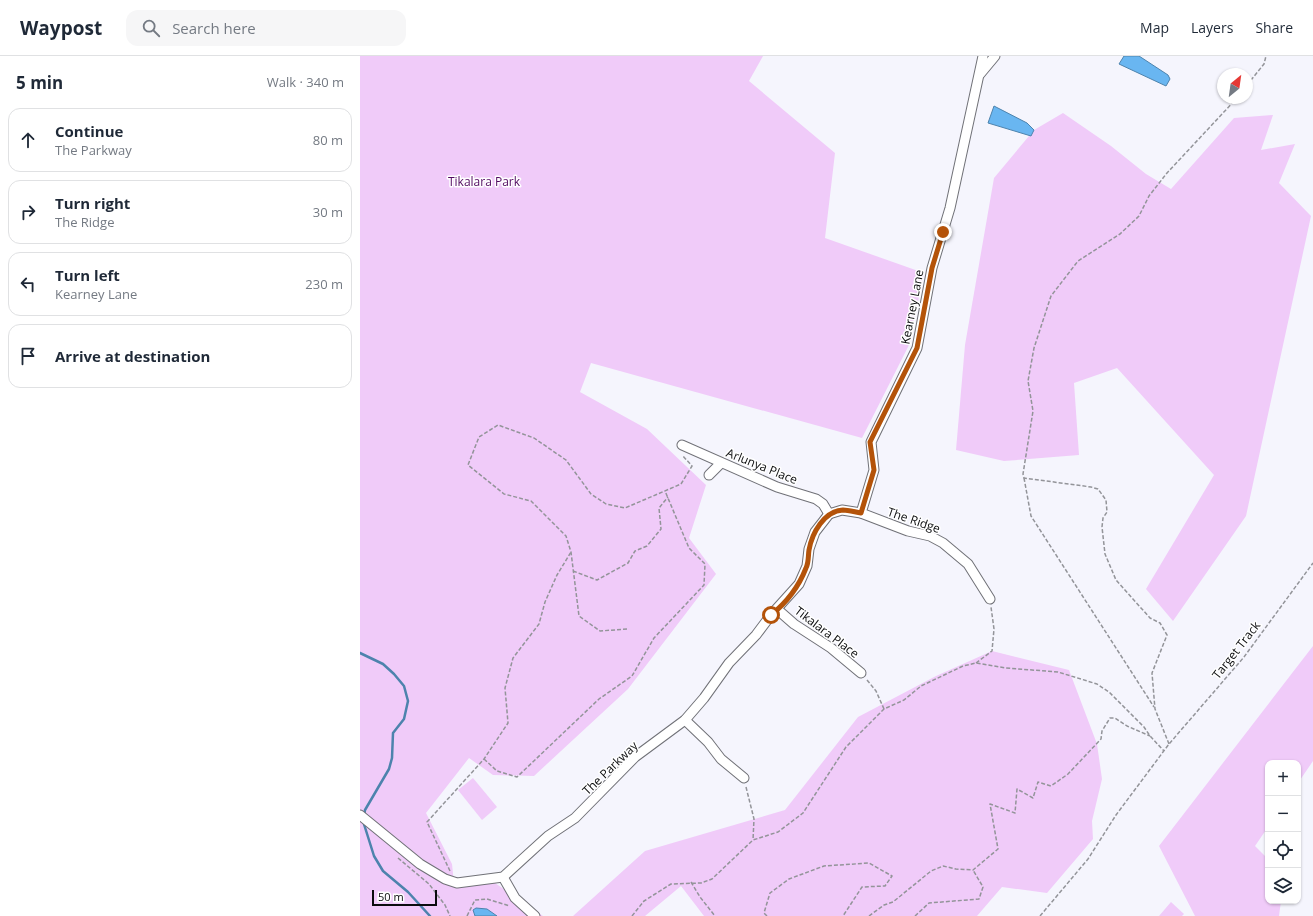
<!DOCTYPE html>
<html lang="en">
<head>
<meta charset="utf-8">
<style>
  :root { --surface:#fff; --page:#f6f6f7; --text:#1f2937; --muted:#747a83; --line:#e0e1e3 }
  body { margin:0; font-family:"Open Sans",sans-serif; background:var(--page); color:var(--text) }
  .controls { position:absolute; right:12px; bottom:12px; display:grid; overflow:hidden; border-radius:8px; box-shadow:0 1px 3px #0004 }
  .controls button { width:36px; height:36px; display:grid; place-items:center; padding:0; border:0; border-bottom:1px solid var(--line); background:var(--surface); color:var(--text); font:20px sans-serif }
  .compass { position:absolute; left:857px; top:12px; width:36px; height:36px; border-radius:50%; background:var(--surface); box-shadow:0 1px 3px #0004; rotate:29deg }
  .scale { position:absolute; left:12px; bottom:10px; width:65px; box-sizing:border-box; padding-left:4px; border:2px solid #0b0c0e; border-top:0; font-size:11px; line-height:14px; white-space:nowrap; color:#0b0c0e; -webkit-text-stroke:3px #fff; paint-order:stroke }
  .stop { position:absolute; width:12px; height:12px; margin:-9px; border:3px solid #b45309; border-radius:50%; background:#fff }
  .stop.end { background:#b45309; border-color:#fff; box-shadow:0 1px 4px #0008 }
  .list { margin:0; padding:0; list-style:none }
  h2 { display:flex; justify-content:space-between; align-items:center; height:52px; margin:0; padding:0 16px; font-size:17px }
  h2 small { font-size:13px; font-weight:400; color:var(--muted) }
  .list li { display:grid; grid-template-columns:26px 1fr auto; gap:12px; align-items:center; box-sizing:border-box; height:64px; margin:0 8px 8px; padding:0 8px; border:1px solid var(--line); border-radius:12px }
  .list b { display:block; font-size:15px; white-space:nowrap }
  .list p { margin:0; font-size:13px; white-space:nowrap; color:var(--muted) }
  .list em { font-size:13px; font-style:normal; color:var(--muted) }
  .icon { flex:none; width:22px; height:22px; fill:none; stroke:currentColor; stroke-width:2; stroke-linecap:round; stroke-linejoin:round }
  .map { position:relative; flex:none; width:953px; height:860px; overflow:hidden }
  header { display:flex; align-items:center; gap:24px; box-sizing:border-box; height:56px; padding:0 20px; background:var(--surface); border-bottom:1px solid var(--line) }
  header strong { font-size:19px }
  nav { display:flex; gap:22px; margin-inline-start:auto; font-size:14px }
  .search { width:280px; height:36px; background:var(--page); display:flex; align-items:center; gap:10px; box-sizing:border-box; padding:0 14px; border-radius:12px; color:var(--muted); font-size:15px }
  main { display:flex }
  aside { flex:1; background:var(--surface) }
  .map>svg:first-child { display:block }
  .green { fill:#f0cbf9 }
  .water { fill:#69b6f1; stroke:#4d83ad }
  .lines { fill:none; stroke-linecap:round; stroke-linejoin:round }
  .stream { stroke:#4d83ad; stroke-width:2.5 }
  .minor-casing { stroke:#707177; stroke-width:11 }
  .path { stroke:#939499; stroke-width:1.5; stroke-dasharray:4 2; stroke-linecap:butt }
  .minor { stroke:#fff; stroke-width:9 }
  .route { stroke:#b45309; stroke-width:5 }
  .labels { text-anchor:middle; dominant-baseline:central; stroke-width:3; stroke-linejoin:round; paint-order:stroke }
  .park-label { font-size:12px; fill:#510960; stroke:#fff }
  .street-label { font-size:12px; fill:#0b0c0e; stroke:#fff }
</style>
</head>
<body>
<header>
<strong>Waypost</strong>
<div class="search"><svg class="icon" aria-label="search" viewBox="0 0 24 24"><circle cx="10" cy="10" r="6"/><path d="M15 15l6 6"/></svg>Search here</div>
<nav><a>Map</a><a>Layers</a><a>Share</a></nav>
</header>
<main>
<aside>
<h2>5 min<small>Walk · 340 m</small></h2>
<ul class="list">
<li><svg class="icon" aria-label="ahead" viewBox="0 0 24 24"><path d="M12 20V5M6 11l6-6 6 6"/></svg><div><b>Continue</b><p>The Parkway</p></div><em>80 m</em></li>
<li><svg class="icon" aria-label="right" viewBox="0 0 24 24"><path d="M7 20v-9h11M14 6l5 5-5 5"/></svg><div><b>Turn right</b><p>The Ridge</p></div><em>30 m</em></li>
<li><svg class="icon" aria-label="left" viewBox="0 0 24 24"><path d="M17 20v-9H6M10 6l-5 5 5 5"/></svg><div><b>Turn left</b><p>Kearney Lane</p></div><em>230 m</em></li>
<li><svg class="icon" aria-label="arrive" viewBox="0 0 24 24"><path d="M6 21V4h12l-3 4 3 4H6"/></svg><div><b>Arrive at destination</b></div></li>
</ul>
</aside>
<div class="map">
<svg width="953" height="860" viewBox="0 0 953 860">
  <rect width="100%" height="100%" fill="#f5f5fd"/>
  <g class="green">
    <polygon points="0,0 403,0 389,25 475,97 465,182 564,217 549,289 502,382 231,307 220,336 287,373 346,429 329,482 356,518 268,633 174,720 133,719 109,702 66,757 92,808 94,827 135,827 183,860 0,860"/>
    <polygon points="703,57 751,90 786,118 811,133 874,62 913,59 901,94 935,88 919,127 951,160 886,460 813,565 786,533 854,419 757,312 714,327 719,399 644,405 596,394 605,289 634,122 674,74"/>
    <polygon points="953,590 953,705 938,727 938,707 908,707 908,771 895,790 908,803 908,845 921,845 919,860 835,860 799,790"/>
    <polygon points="632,595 709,614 737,688 742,723 732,765 733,783 687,837 642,831 617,860 344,860 321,830 285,860 213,860 285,795 425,754 498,661 576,620"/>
    <polygon points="113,722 137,751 122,764 98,734"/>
    <polygon points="811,846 824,858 822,860 799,860"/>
  </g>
  <g class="water">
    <polygon points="764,0 779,0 808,19 810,23 806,30 759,8"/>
    <polygon points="634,50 667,67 674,74 671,80 628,67"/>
    <polygon points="116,852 127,853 137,860 115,860 113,854"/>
  </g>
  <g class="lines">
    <g class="stream">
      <polyline points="0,597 23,608 34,618 44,630 48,645 44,663 33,677 32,702 29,713 5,754 4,760"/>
      <polyline points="3,765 14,800 23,815 48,836 70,860"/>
    </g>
    <g class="minor-casing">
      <g id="minor">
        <polyline points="620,18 635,0"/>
        <polyline points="322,389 417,431 456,443 463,448 469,458"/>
        <polyline points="349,419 361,407"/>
        <polyline points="501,457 514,414 511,386 557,292 572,212 590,152 623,0"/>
        <polyline points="469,458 482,454 501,457 548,475 570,480 583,487 608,508 630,543"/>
        <polyline points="418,554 434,568 471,592 501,617"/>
        <polyline points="325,664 348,686 361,703 384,722"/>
        <polyline points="0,759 60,808 85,823 97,827 143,821 188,780 215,762 275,701 325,664 344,642 369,607 396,579 411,559 439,528 447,510 449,493 455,476 469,458"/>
        <polyline points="143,821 155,842 175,860"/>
      </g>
    </g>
    <g class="path">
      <polyline points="887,29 904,8 906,0"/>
      <polyline points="664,422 671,460 794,651"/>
      <polyline points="213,515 237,524 268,507 275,495 287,490 301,473 299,452 308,441"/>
      <polyline points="267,573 240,575 219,560 211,496 206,480 171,445 144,438 108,409 119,381 138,369 174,382 206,404 231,438 246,448 265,452 321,428 332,410 323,400"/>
      <polyline points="616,607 632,595 634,573 631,551"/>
      <polyline points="507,624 516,635 524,653"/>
      <polyline points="809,688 795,653 792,617 807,579 800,567 790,562 756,524 745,498 742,471 743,462 747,456 746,444 738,433 731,431 664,422 663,418 673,355 668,325 674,292 691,240 718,205 760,178 779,160 789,140 807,117 877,42"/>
      <polyline points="124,703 137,715 157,721 239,643 272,620 294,582 344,529 345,508 329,492 305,435"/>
      <polyline points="386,731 394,763 393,784"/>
      <polyline points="38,802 69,828 85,849 90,860"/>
      <polyline points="90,815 67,766 124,703 148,667 145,632 153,602 179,568 185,546 197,519 211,496"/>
      <polyline points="331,826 340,841 355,860"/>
      <polyline points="107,860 115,844 127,843 150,850"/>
      <polyline points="272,860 284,845 311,828 341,827 352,823 393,784 418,776 443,757 486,691 524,653 544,644 561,630 603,610 616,607 646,612 698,616 737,628 749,636 784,671 790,680 804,695"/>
      <polyline points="407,860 404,857 410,837 429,823 464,810 509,807 532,820 525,830 502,831 483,860"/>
      <polyline points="509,860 524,849 533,846 571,815 583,810 596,813 613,814 638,793 630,748 655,757 657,733 673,742 678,726 691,730 708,718 741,683 742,675 750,662 755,662 767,670 790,680"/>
      <polyline points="555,860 569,847 619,843 623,831 613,814"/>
      <polyline points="680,860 728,803 756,759 809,688 884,601 953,507"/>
    </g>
    <use href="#minor" class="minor"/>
  </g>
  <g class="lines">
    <path class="route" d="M 411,559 C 426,547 439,530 446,512 C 449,506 448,500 449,494 C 452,477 464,455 483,454 C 488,454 495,456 501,457 L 514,414 L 510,386 L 557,292 L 572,212 L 583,176"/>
  </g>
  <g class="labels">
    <g class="park-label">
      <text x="124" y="125">Tikalara Park</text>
    </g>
    <g class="street-label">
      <text transform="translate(552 251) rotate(-79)">Kearney Lane</text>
      <text transform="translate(402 410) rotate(22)">Arlunya Place</text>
      <text transform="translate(554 464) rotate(19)">The Ridge</text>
      <text transform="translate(467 576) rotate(37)">Tikalara Place</text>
      <text transform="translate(876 594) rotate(-52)">Target Track</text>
      <text transform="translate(250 712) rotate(-44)">The Parkway</text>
    </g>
  </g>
</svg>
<div class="controls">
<button>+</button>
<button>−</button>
<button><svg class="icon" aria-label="locate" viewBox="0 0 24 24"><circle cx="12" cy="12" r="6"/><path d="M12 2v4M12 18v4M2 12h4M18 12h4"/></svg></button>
<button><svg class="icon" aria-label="layers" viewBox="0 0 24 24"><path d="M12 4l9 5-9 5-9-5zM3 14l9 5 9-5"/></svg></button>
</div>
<svg class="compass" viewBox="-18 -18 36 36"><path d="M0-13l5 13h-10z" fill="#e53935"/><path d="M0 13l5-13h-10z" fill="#747a83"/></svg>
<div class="scale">50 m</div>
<div class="stop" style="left:411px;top:559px"></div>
<div class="stop end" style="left:583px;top:176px"></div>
</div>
</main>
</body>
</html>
